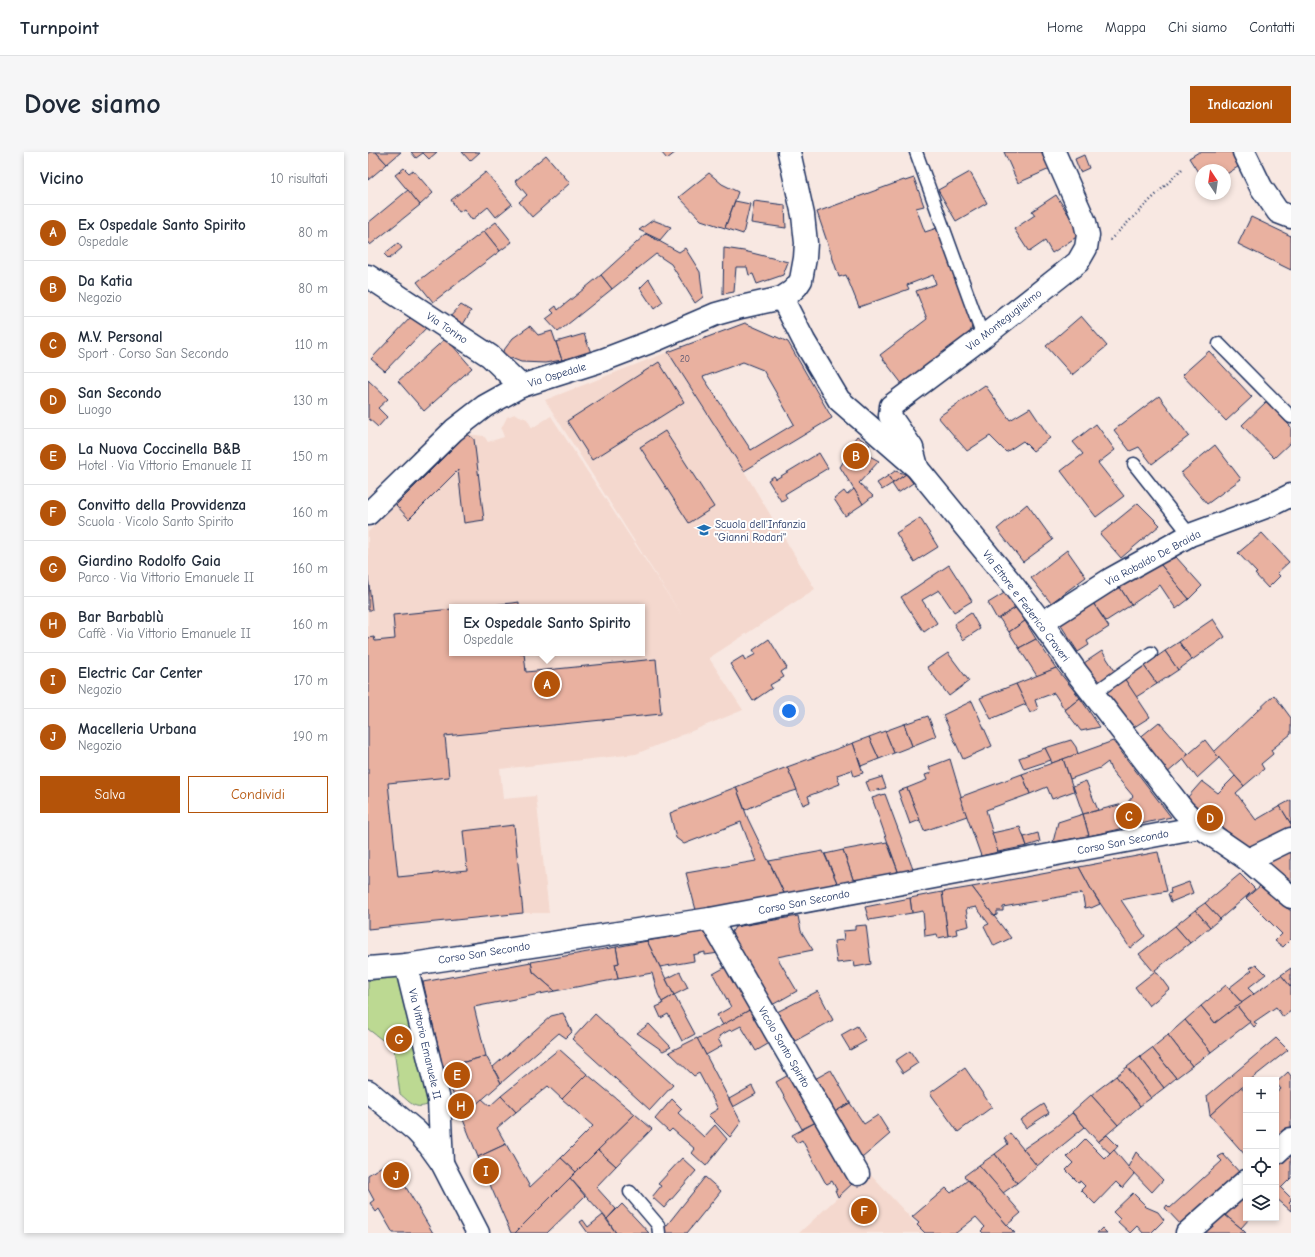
<!DOCTYPE html>
<html lang="it">
<head>
<meta charset="utf-8">
<style>
  :root { --surface:#fff; --page:#f6f6f7; --text:#1f2937; --muted:#747a83; --line:#e0e1e3; --accent:#b45309 }
  body { margin:0; font-family:"Comic Neue",sans-serif; background:var(--page); color:var(--text) }
  .controls { position:absolute; right:12px; bottom:12px; display:grid; overflow:hidden; border-radius:0px; box-shadow:0 2px 6px #0003 }
  .controls button { width:36px; height:36px; display:grid; place-items:center; padding:0; border:0; border-bottom:1px solid var(--line); background:var(--surface); color:var(--text); font:20px sans-serif }
  .compass { position:absolute; left:827px; top:12px; width:36px; height:36px; border-radius:50%; background:var(--surface); box-shadow:0 2px 6px #0003; rotate:347deg }
  .you { position:absolute; left:421px; top:559px; width:14px; height:14px; margin:-10px; border:3px solid #fff; border-radius:50%; background:#1a73e8; box-shadow:0 0 0 6px #1a73e833 }
  .badge { display:grid; place-items:center; width:26px; height:26px; border-radius:50%; background:var(--accent); color:#fff; font-size:13px; font-weight:700 }
  .pin { position:absolute; translate:-50% -50%; border:2px solid #fff; box-shadow:0 1px 4px #0006 }
  .popup { position:absolute; left:81px; top:452px; width:196px; height:52px; box-sizing:border-box; display:grid; place-content:center; border-radius:0px; background:var(--surface); filter:drop-shadow(0 1px 3px #0005); font-size:13px; white-space:nowrap; color:var(--muted) }
  .popup b { font-size:15px; color:var(--text) }
  .popup::after { content:''; position:absolute; left:50%; top:100%; margin-left:-8px; border:8px solid transparent; border-top-color:var(--surface) }
  .list { margin:0; padding:0; list-style:none }
  h2 { display:flex; justify-content:space-between; align-items:center; height:52px; margin:0; padding:0 16px; font-size:17px }
  h2 small { font-size:13px; font-weight:400; color:var(--muted) }
  .list li { display:grid; grid-template-columns:26px 1fr auto; gap:12px; align-items:center; box-sizing:border-box; height:56px; padding:0 16px; border-top:1px solid var(--line) }
  .list b { display:block; font-size:15px; white-space:nowrap }
  .list p { margin:0; font-size:13px; white-space:nowrap; color:var(--muted) }
  .list em { font-size:13px; font-style:normal; color:var(--muted) }
  .actions { display:flex; gap:8px; padding:12px 16px }
  .actions a { flex:1; padding:9px 0; border:1px solid var(--accent); border-radius:0px; text-align:center; font-size:14px; color:var(--accent) }
  .actions .main { background:var(--accent); color:#fff }
  .icon { flex:none; width:22px; height:22px; fill:none; stroke:currentColor; stroke-width:2; stroke-linecap:round; stroke-linejoin:round }
  .map { position:relative; flex:none; width:923px; height:1081px; overflow:hidden; border-radius:0px }
  header { display:flex; align-items:center; gap:24px; box-sizing:border-box; height:56px; padding:0 20px; background:var(--surface); border-bottom:1px solid var(--line) }
  header strong { font-size:19px }
  nav { display:flex; gap:22px; margin-inline-start:auto; font-size:14px }
  .intro { display:flex; align-items:center; justify-content:space-between; box-sizing:border-box; height:96px; padding:0 24px }
  h1 { margin:0; font-size:28px }
  .button { padding:10px 18px; border-radius:0px; background:var(--accent); color:#fff; font-size:14px; font-weight:700 }
  main { display:flex; gap:24px; padding:0 24px }
  aside { flex:1; background:var(--surface); border-radius:0px; box-shadow:0 2px 6px #0003 }
  .map>svg:first-child { display:block }
  .built { fill:#f4d8ce; fill-rule:evenodd }
  .green { fill:#bcd992; stroke:#6c8478 }
  .building { fill:#e9b1a0; stroke:#1b2f5e; fill-rule:evenodd }
  .lines { fill:none; stroke-linecap:round; stroke-linejoin:round }
  .service-casing { stroke:#1b2f5e; stroke-width:15 }
  .minor-casing { stroke:#1b2f5e; stroke-width:25 }
  .tertiary-casing { stroke:#1b2f5e; stroke-width:25 }
  .path { stroke:#1b2f5e; stroke-width:2.5; stroke-dasharray:1 3; stroke-linecap:butt }
  .service { stroke:#fff; stroke-width:12 }
  .minor { stroke:#fff; stroke-width:22 }
  .tertiary { stroke:#fff; stroke-width:22 }
  .labels { text-anchor:middle; dominant-baseline:central; stroke-width:4; stroke-linejoin:round; paint-order:stroke }
  .number-label { font-size:9px; fill:#4e506e }
  .street-label { font-size:11px; fill:#1b2f5e; stroke:#fff }
  .poi-label { font-size:11px; fill:#1b2f5e; stroke:#fff; text-anchor:start }
</style>
</head>
<body>
<header>
<strong>Turnpoint</strong>
<nav><a>Home</a><a>Mappa</a><a>Chi siamo</a><a>Contatti</a></nav>
</header>
<div class="intro"><h1>Dove siamo</h1><a class="button">Indicazioni</a></div>
<main>
<aside>
<h2>Vicino<small>10 risultati</small></h2>
<ul class="list">
<li><span class="badge">A</span><div><b>Ex Ospedale Santo Spirito</b><p>Ospedale</p></div><em>80 m</em></li>
<li><span class="badge">B</span><div><b>Da Katia</b><p>Negozio</p></div><em>80 m</em></li>
<li><span class="badge">C</span><div><b>M.V. Personal</b><p>Sport · Corso San Secondo</p></div><em>110 m</em></li>
<li><span class="badge">D</span><div><b>San Secondo</b><p>Luogo</p></div><em>130 m</em></li>
<li><span class="badge">E</span><div><b>La Nuova Coccinella B&amp;B</b><p>Hotel · Via Vittorio Emanuele II</p></div><em>150 m</em></li>
<li><span class="badge">F</span><div><b>Convitto della Provvidenza</b><p>Scuola · Vicolo Santo Spirito</p></div><em>160 m</em></li>
<li><span class="badge">G</span><div><b>Giardino Rodolfo Gaia</b><p>Parco · Via Vittorio Emanuele II</p></div><em>160 m</em></li>
<li><span class="badge">H</span><div><b>Bar Barbablù</b><p>Caffè · Via Vittorio Emanuele II</p></div><em>160 m</em></li>
<li><span class="badge">I</span><div><b>Electric Car Center</b><p>Negozio</p></div><em>170 m</em></li>
<li><span class="badge">J</span><div><b>Macelleria Urbana</b><p>Negozio</p></div><em>190 m</em></li>
</ul>
<div class="actions"><a class="main">Salva</a><a>Condividi</a></div>
</aside>
<div class="map">
<svg width="923" height="1081" viewBox="0 0 923 1081">
  <rect width="100%" height="100%" fill="#f8e8e2"/>
  <filter id="ink" filterUnits="userSpaceOnUse"><feTurbulence type="fractalNoise" baseFrequency=".025" numOctaves="2"/><feDisplacementMap in="SourceGraphic" scale="8" xChannelSelector="R" yChannelSelector="G"/><feConvolveMatrix kernelMatrix="1 2 1 2 8 2 1 2 1" color-interpolation-filters="sRGB"/></filter>
  <g filter="url(#ink)">
    <g class="built">
      <path d="M 300,200 L 376,319 L 447,437 L 341,506 L 375,558 L 268,602 L 132,617 L 135,647 L 168,644 L 181,761 L 155,761 L 0,777 L 0,380 L 99,282 L 116,284 L 120,290 L 136,285 L 133,277 L 139,265 L 147,262 L 159,267 L 164,276 L 183,264 L 314,464 L 177,248 ZM 84,455 L 274,455 L 274,501 L 84,501 Z"/>
      <polygon points="498,1018 557,1081 431,1081 470,1045"/>
    </g>
    <path class="green" d="M 33,823 L 62,946 L 59,953 C 46,958 41,949 32,942 L 26,897 L 0,877 L 0,829 Z"/>
    <g class="building">
      <polygon points="2,0 8,0 19,12 0,28 0,1"/>
      <polygon points="8,0 33,0 19,12"/>
      <polygon points="43,0 69,0 61,7 55,1 48,6"/>
      <polygon points="94,0 112,0 102,9"/>
      <polygon points="293,0 308,0 299,7"/>
      <polygon points="636,0 677,0 684,16 650,31"/>
      <polygon points="831,0 865,0 873,13 857,23 857,18 833,18 833,25 821,6"/>
      <polygon points="178,3 202,31 164,65 151,50 159,43 147,29"/>
      <polygon points="716,3 721,16 712,20 707,7"/>
      <polygon points="36,16 41,21 45,18 65,41 52,53 27,23"/>
      <polygon points="118,20 144,52 128,65 120,55 104,68 96,57 91,60 83,48"/>
      <polygon points="602,20 619,51 588,69 570,38"/>
      <polygon points="341,21 354,32 370,40 357,76 333,68 311,45"/>
      <polygon points="546,26 556,54 548,56 557,80 569,76 604,170 604,174 602,182 535,233 512,203 559,167 548,139 568,132 565,123 539,133 541,137 491,155 478,123 471,125 449,60 536,28 537,29"/>
      <polygon points="40,38 52,53 2,93 0,91 0,71"/>
      <polygon points="688,43 713,82 684,101 677,89 661,100 646,77 667,63 664,59"/>
      <polygon points="367,49 382,52 375,82 357,76"/>
      <polygon points="386,49 417,53 418,76 383,71"/>
      <polygon points="883,65 923,84 923,118 870,92"/>
      <polygon points="285,68 303,75 292,88 271,78"/>
      <polygon points="128,70 144,90 132,99 116,79"/>
      <polygon points="116,79 132,99 65,150 49,130"/>
      <polygon points="278,82 311,100 317,96 332,120 335,145 327,151 303,112 288,102 244,137 233,123"/>
      <polygon points="30,91 34,96 21,107 16,102"/>
      <polygon points="356,96 376,99 420,110 415,123 389,132 385,122 381,123 379,115 368,115 366,140 355,142"/>
      <polygon points="233,123 244,137 190,180 178,167 186,161 183,158 188,154 190,158"/>
      <polygon points="281,127 295,150 286,157 272,136"/>
      <polygon points="93,153 103,159 93,176 79,168"/>
      <polygon points="44,164 60,174 17,219 3,207"/>
      <polygon points="713,164 739,194 704,223 678,194"/>
      <path d="M 377,171 L 420,190 L 464,266 L 376,319 L 300,200 ZM 375,210 L 395,218 L 426,272 L 383,298 L 335,225 Z"/>
      <polygon points="162,174 170,183 184,179 194,208 177,211 153,210 133,202 145,186"/>
      <polygon points="216,182 223,201 194,208 188,190"/>
      <polygon points="78,186 104,216 56,259 30,229"/>
      <polygon points="841,199 884,245 858,269 814,223"/>
      <polygon points="291,210 316,250 224,308 199,269"/>
      <polygon points="0,228 20,247 10,256 19,265 10,275 0,266"/>
      <polygon points="617,233 642,268 662,256 682,286 665,299 655,289 638,300 622,284 599,299 570,265"/>
      <polygon points="791,244 821,284 784,312 771,295 762,299 746,278"/>
      <polygon points="899,249 923,275 923,290 906,306 874,273"/>
      <polygon points="728,272 747,298 730,311 756,344 728,365 693,319 715,302 705,290"/>
      <polygon points="297,279 346,355 321,371 272,295"/>
      <polygon points="99,282 106,287 116,368 96,371 90,318 41,367 28,353"/>
      <polygon points="489,284 502,293 496,301 511,309 491,331 505,344 495,352 472,315 486,293 483,292"/>
      <polygon points="847,293 873,327 839,352 813,321"/>
      <polygon points="451,301 460,316 417,342 419,346 413,349 400,328 406,324 408,327"/>
      <polygon points="527,319 538,322 525,331 520,324"/>
      <polygon points="538,322 545,331 530,341 524,332"/>
      <polygon points="520,324 525,331 514,338 509,331"/>
      <polygon points="486,337 495,352 477,364 466,347 476,339 479,343"/>
      <polygon points="770,351 792,373 753,406 732,382"/>
      <polygon points="659,352 685,388 655,410 629,377"/>
      <polygon points="552,366 570,395 546,410 528,381"/>
      <polygon points="894,381 921,410 909,421 912,424 900,436 887,422 889,421 870,401"/>
      <polygon points="699,398 718,425 683,451 663,426"/>
      <polygon points="808,405 834,434 821,447 792,412"/>
      <polygon points="792,412 821,447 808,457 792,433 763,453 751,434 782,415"/>
      <polygon points="581,413 604,449 586,460 571,438 554,448 569,471 556,480 533,445"/>
      <polygon points="0,424 4,458 0,458"/>
      <polygon points="751,434 763,453 738,469 725,451"/>
      <polygon points="638,440 649,455 629,467 620,451"/>
      <polygon points="151,450 151,455 101,455 145,451"/>
      <polygon points="725,451 741,475 719,489 721,493 710,500 692,472"/>
      <polygon points="649,455 657,469 641,480 631,466"/>
      <polygon points="84,457 84,501 156,501 158,520 288,507 293,562 77,584 81,625 20,631 30,725 99,718 95,679 146,673 155,761 0,777 0,486 6,485 7,489 27,487 25,463"/>
      <polygon points="603,461 612,477 595,488 586,472"/>
      <polygon points="845,467 857,485 824,508 811,490"/>
      <polygon points="657,469 668,487 651,496 641,480"/>
      <polygon points="401,487 419,516 413,520 416,525 402,533 404,536 385,549 362,512 375,504 377,508 388,502 385,498"/>
      <polygon points="668,487 688,516 669,524 651,496"/>
      <polygon points="811,490 824,508 810,518 797,499"/>
      <polygon points="734,499 747,519 729,531 716,511"/>
      <polygon points="797,499 810,518 789,532 776,514"/>
      <polygon points="580,501 601,529 581,544 559,515"/>
      <polygon points="776,514 789,532 768,545 756,526"/>
      <polygon points="688,516 712,546 697,558 686,541 667,548 670,557 662,561 648,532"/>
      <polygon points="756,526 782,565 763,577 737,539"/>
      <polygon points="648,532 658,552 623,567 612,546"/>
      <polygon points="906,543 923,566 923,582 903,598 905,602 893,612 896,617 876,634 846,600"/>
      <polygon points="712,546 732,575 713,579 697,558"/>
      <polygon points="604,549 624,594 595,607 575,563"/>
      <polygon points="560,564 568,584 544,594 536,572"/>
      <polygon points="791,570 820,603 798,622 770,587"/>
      <polygon points="536,572 544,594 526,601 517,579"/>
      <polygon points="517,579 526,601 511,607 501,585"/>
      <polygon points="501,585 511,607 493,614 485,591"/>
      <polygon points="703,588 708,595 710,602 684,611 677,596"/>
      <polygon points="837,588 851,606 829,626 815,607"/>
      <polygon points="745,589 803,665 721,684 715,662 759,651 765,644 743,618 740,610 732,616 702,627 695,607"/>
      <polygon points="485,591 495,621 486,624 484,618 469,623 472,632 440,644 442,650 435,653 419,615"/>
      <polygon points="677,596 683,608 656,617 651,606"/>
      <polygon points="582,607 599,664 556,679 539,636 559,628 557,623 563,621 561,615"/>
      <polygon points="695,607 706,639 684,647 679,635 662,642 654,622"/>
      <polygon points="419,615 429,638 403,646 377,658 368,635"/>
      <polygon points="654,622 662,642 618,658 630,700 613,704 592,645"/>
      <polygon points="867,624 876,634 868,641 888,668 912,654 923,672 923,682 884,700 819,646 834,629 850,641"/>
      <polygon points="514,625 518,636 502,640 498,630"/>
      <polygon points="718,629 730,658 715,662 705,634"/>
      <polygon points="368,635 380,667 417,743 328,758 318,721 388,709 373,670 316,692 308,686 302,661"/>
      <polygon points="539,636 552,668 542,672 530,639"/>
      <polygon points="517,642 546,720 531,722 504,646"/>
      <polygon points="923,648 923,672 912,654"/>
      <polygon points="715,662 721,684 685,690 690,670"/>
      <polygon points="652,675 659,694 630,700 624,681"/>
      <polygon points="670,681 672,690 659,694 656,685"/>
      <polygon points="519,690 531,722 486,730 475,698"/>
      <polygon points="923,693 923,731 896,706"/>
      <polygon points="475,698 486,730 470,733 457,702"/>
      <polygon points="455,699 470,733 417,743 401,709"/>
      <polygon points="790,700 799,739 753,748 777,784 762,796 724,739 711,715"/>
      <polygon points="711,715 724,739 732,752 723,756 722,755 717,756 714,741 635,755 635,759 629,759 629,763 626,764 604,735"/>
      <polygon points="872,722 887,737 852,767 837,751"/>
      <polygon points="821,730 825,741 803,750 800,742 803,741 802,737"/>
      <polygon points="892,734 923,759 923,787 915,795 907,789 914,782 878,746"/>
      <polygon points="604,735 626,764 643,786 626,794 616,774 621,772 608,755 598,757 601,774 588,777 589,782 580,784 574,740"/>
      <polygon points="574,740 580,784 570,786 569,782 557,784 555,759 544,761 542,746"/>
      <polygon points="542,746 544,761 501,768 497,755"/>
      <polygon points="837,751 852,767 842,775 827,758"/>
      <polygon points="827,758 842,775 822,791 807,774"/>
      <polygon points="430,764 433,779 445,798 409,805 429,839 404,853 363,781 367,775"/>
      <polygon points="498,773 503,812 487,815 486,809 469,811 466,789 476,788 475,779 487,778 487,774"/>
      <polygon points="807,774 822,791 787,818 801,837 781,854 767,835 786,820 771,802"/>
      <polygon points="338,779 351,801 337,803 337,800 325,803 326,809 292,815 279,789"/>
      <polygon points="279,789 306,843 294,850 290,842 284,821 250,827 247,812 251,811 248,795"/>
      <polygon points="248,795 251,811 247,812 250,827 187,839 165,820 163,810"/>
      <polygon points="163,810 165,820 187,839 106,855 118,904 75,916 55,830"/>
      <polygon points="363,812 387,855 355,873 349,863 363,855 345,822"/>
      <polygon points="888,812 898,822 880,836 886,842 874,851 861,836 884,818 882,816"/>
      <polygon points="923,816 923,835 913,823"/>
      <polygon points="312,820 320,836 306,843 298,827"/>
      <polygon points="913,823 923,835 923,859 915,865 908,855 886,870 889,872 886,875 869,854"/>
      <polygon points="858,833 874,851 847,871 833,854"/>
      <polygon points="450,839 465,868 427,889 409,860"/>
      <polygon points="306,843 327,882 314,889 300,862 293,866 288,855 295,852 294,850"/>
      <polygon points="833,854 847,871 869,854 882,870 843,900 817,868"/>
      <polygon points="387,855 405,889 388,899 373,874 363,879 362,878 351,884 352,886 350,887 354,894 338,903 329,887"/>
      <polygon points="195,861 204,880 198,886 191,881 133,931 125,915 183,864"/>
      <polygon points="227,862 305,933 282,958 204,887"/>
      <polygon points="817,868 843,900 824,914 800,883"/>
      <polygon points="281,872 303,895 295,899 269,881"/>
      <polygon points="489,874 498,889 482,898 473,883"/>
      <polygon points="800,883 824,914 808,926 784,896"/>
      <polygon points="329,886 373,970 362,985 340,963 350,957 331,921 326,924 301,900"/>
      <polygon points="908,886 920,898 882,928 878,928 878,932 842,963 839,944"/>
      <polygon points="784,896 808,926 796,936 772,905"/>
      <polygon points="191,897 219,922 194,947 180,934 148,960 133,944"/>
      <polygon points="542,899 550,911 535,921 527,909"/>
      <polygon points="118,904 133,931 94,965 75,916"/>
      <polygon points="772,905 796,936 783,946 759,915"/>
      <polygon points="759,915 783,946 772,954 748,924"/>
      <polygon points="597,916 624,955 590,980 562,941"/>
      <polygon points="463,918 482,951 465,961 445,928"/>
      <polygon points="426,920 452,968 434,977 408,930"/>
      <polygon points="920,920 923,924 923,978 908,991 908,941 913,937 908,931"/>
      <polygon points="219,922 267,962 208,1020 193,1006 225,974 194,947"/>
      <polygon points="748,924 772,954 750,973 723,943"/>
      <polygon points="384,934 388,942 365,955 361,947"/>
      <polygon points="873,935 878,941 878,1004 842,963"/>
      <polygon points="723,943 750,973 730,990 704,960"/>
      <polygon points="133,944 148,960 129,976 138,992 110,1005 94,965 114,947 122,954"/>
      <polygon points="304,947 314,957 310,961 336,985 347,973 359,987 338,1014 324,1001 327,997 304,977 301,980 287,967"/>
      <polygon points="482,951 496,972 510,963 522,982 494,1006 465,961"/>
      <polygon points="676,952 681,961 658,976 652,968"/>
      <polygon points="704,961 717,975 669,1014 655,997 686,976"/>
      <polygon points="267,962 284,977 248,1014 230,998"/>
      <polygon points="452,968 486,1030 470,1045 467,1038 469,1038 464,1029 459,1032 457,1030 434,988 429,991 424,983"/>
      <polygon points="642,981 669,1014 649,1031 627,1002 640,992 636,986"/>
      <polygon points="739,983 750,994 743,1002 730,990"/>
      <polygon points="717,987 737,1007 746,998 766,1022 754,1036 748,1030 727,1052 713,1038 717,1034 712,1029 710,1030 698,1018 705,1011 699,1005"/>
      <polygon points="138,992 162,1035 193,1006 208,1020 147,1081 143,1081 110,1005"/>
      <polygon points="230,998 248,1014 228,1035 248,1057 239,1067 202,1026"/>
      <polygon points="923,998 923,1026 913,1036 923,1046 923,1049 921,1051 923,1053 923,1059 908,1046 908,1012"/>
      <polygon points="768,1000 795,1028 784,1040 760,1015"/>
      <polygon points="627,1002 649,1031 635,1041 611,1013"/>
      <polygon points="855,1002 873,1022 814,1074 797,1056 799,1053 802,1056 854,1009 850,1005"/>
      <polygon points="314,1006 328,1019 296,1056 284,1045 293,1034 290,1032"/>
      <polygon points="22,1009 36,1032 65,1081 25,1081 11,1057 8,1060 2,1051 6,1048 0,1037 0,1023"/>
      <polygon points="611,1013 653,1061 639,1073 596,1024"/>
      <polygon points="337,1025 353,1039 319,1081 295,1081 295,1078"/>
      <polygon points="202,1026 217,1044 179,1081 147,1081"/>
      <polygon points="600,1028 639,1073 647,1081 615,1081 613,1079 617,1075 608,1065 588,1081 557,1081 549,1073 551,1071 544,1065 578,1036 583,1041"/>
      <polygon points="765,1041 777,1053 776,1054 790,1060 796,1068 783,1081 775,1081 769,1074 762,1081 750,1070 752,1067 745,1060"/>
      <polygon points="878,1041 878,1066 882,1066 873,1076 857,1063"/>
      <polygon points="254,1052 270,1069 281,1081 248,1081 239,1067"/>
      <polygon points="235,1063 248,1081 220,1081 212,1070 215,1068 220,1075"/>
      <polygon points="857,1063 873,1076 878,1081 836,1081"/>
      <polygon points="734,1076 739,1081 729,1081"/>
    </g>
    <g class="lines">
      <g class="service-casing">
        <g id="service">
          <polyline points="548,0 615,185"/>
          <polyline points="851,192 923,265"/>
          <polyline points="766,312 822,383"/>
          <polyline points="725,542 783,501"/>
          <polyline points="262,1040 290,1073 291,1081"/>
        </g>
      </g>
      <g class="minor-casing">
        <g id="minor">
          <polyline points="876,0 893,35 910,60 923,65"/>
          <polyline points="0,124 122,204 153,234"/>
          <polyline points="414,146 436,189 471,248 549,316 644,432 674,471 709,521 815,658 832,675 880,708 923,745"/>
          <polyline points="549,315 544,296 522,264 523,254 615,185 710,110 718,96 720,83 717,70 686,0"/>
          <polyline points="674,471 743,427 822,383 903,353 923,343"/>
          <polyline points="880,708 923,687"/>
          <polyline points="342,767 490,1022"/>
          <polyline points="38,813 71,948 74,1011"/>
          <polyline points="0,816 38,813 342,767 832,675"/>
          <polyline points="0,939 48,979 61,993 74,1011 110,1081"/>
          <polyline points="908,1001 923,987"/>
          <polyline points="819,1081 878,1029"/>
        </g>
      </g>
      <g class="tertiary-casing">
        <polyline id="tertiary" points="0,362 86,278 117,254 153,234 235,208 290,187 348,162 373,155 414,146 423,140 429,134 433,128 437,106 438,91 435,63 421,0"/>
      </g>
      <polyline class="path" points="742,88 814,17"/>
      <use href="#service" class="service"/>
      <use href="#minor" class="minor"/>
      <use href="#tertiary" class="tertiary"/>
    </g>
  </g>
  <defs>
    <g id="school-bare" transform="scale(1.08)"><path d="M0-5L7-2L0 1L-7-2ZM-4 1L0 2.5L4 1V4Q0 6-4 4Z" fill="#1f6fb2" stroke="#fff" stroke-width="2.5" paint-order="stroke"/></g>
  </defs>
  <g fill-rule="evenodd">
    <use href="#school-bare" x="336" y="378"/>
  </g>
  <g class="labels">
    <g class="number-label">
      <text x="317" y="207">20</text>
    </g>
    <g class="street-label">
      <text transform="translate(636 168) rotate(-38)">Via Monteguglielmo</text>
      <text transform="translate(79 176) rotate(34)">Via Torino</text>
      <text transform="translate(189 223) rotate(-17)">Via Ospedale</text>
      <text transform="translate(785 406) rotate(-28)">Via Robaldo De Braida</text>
      <text transform="translate(658 454) rotate(53)">Via Ettore e Federico Craveri</text>
      <text transform="translate(755 690) rotate(-11)">Corso San Secondo</text>
      <text transform="translate(436 750) rotate(-11)">Corso San Secondo</text>
      <text transform="translate(116 801) rotate(-9)">Corso San Secondo</text>
      <text transform="translate(57 892) rotate(77)">Via Vittorio Emanuele II</text>
      <text transform="translate(416 895) rotate(60)">Vicolo Santo Spirito</text>
    </g>
    <g class="poi-label">
      <text x="347" y="372">Scuola dell'Infanzia<tspan x="347" dy="13">"Gianni Rodari"</tspan></text>
    </g>
  </g>
</svg>
<div class="controls">
<button>+</button>
<button>−</button>
<button><svg class="icon" aria-label="locate" viewBox="0 0 24 24"><circle cx="12" cy="12" r="6"/><path d="M12 2v4M12 18v4M2 12h4M18 12h4"/></svg></button>
<button><svg class="icon" aria-label="layers" viewBox="0 0 24 24"><path d="M12 4l9 5-9 5-9-5zM3 14l9 5 9-5"/></svg></button>
</div>
<svg class="compass" viewBox="-18 -18 36 36"><path d="M0-13l5 13h-10z" fill="#e53935"/><path d="M0 13l5-13h-10z" fill="#747a83"/></svg>
<div class="you"></div>
<div class="pin badge" style="left:179px;top:532px">A</div>
<div class="popup"><b>Ex Ospedale Santo Spirito</b>Ospedale</div>
<div class="pin badge" style="left:488px;top:304px">B</div>
<div class="pin badge" style="left:761px;top:664px">C</div>
<div class="pin badge" style="left:842px;top:666px">D</div>
<div class="pin badge" style="left:89px;top:923px">E</div>
<div class="pin badge" style="left:496px;top:1059px">F</div>
<div class="pin badge" style="left:31px;top:887px">G</div>
<div class="pin badge" style="left:93px;top:954px">H</div>
<div class="pin badge" style="left:118px;top:1019px">I</div>
<div class="pin badge" style="left:28px;top:1023px">J</div>
</div>
</main>
</body>
</html>
